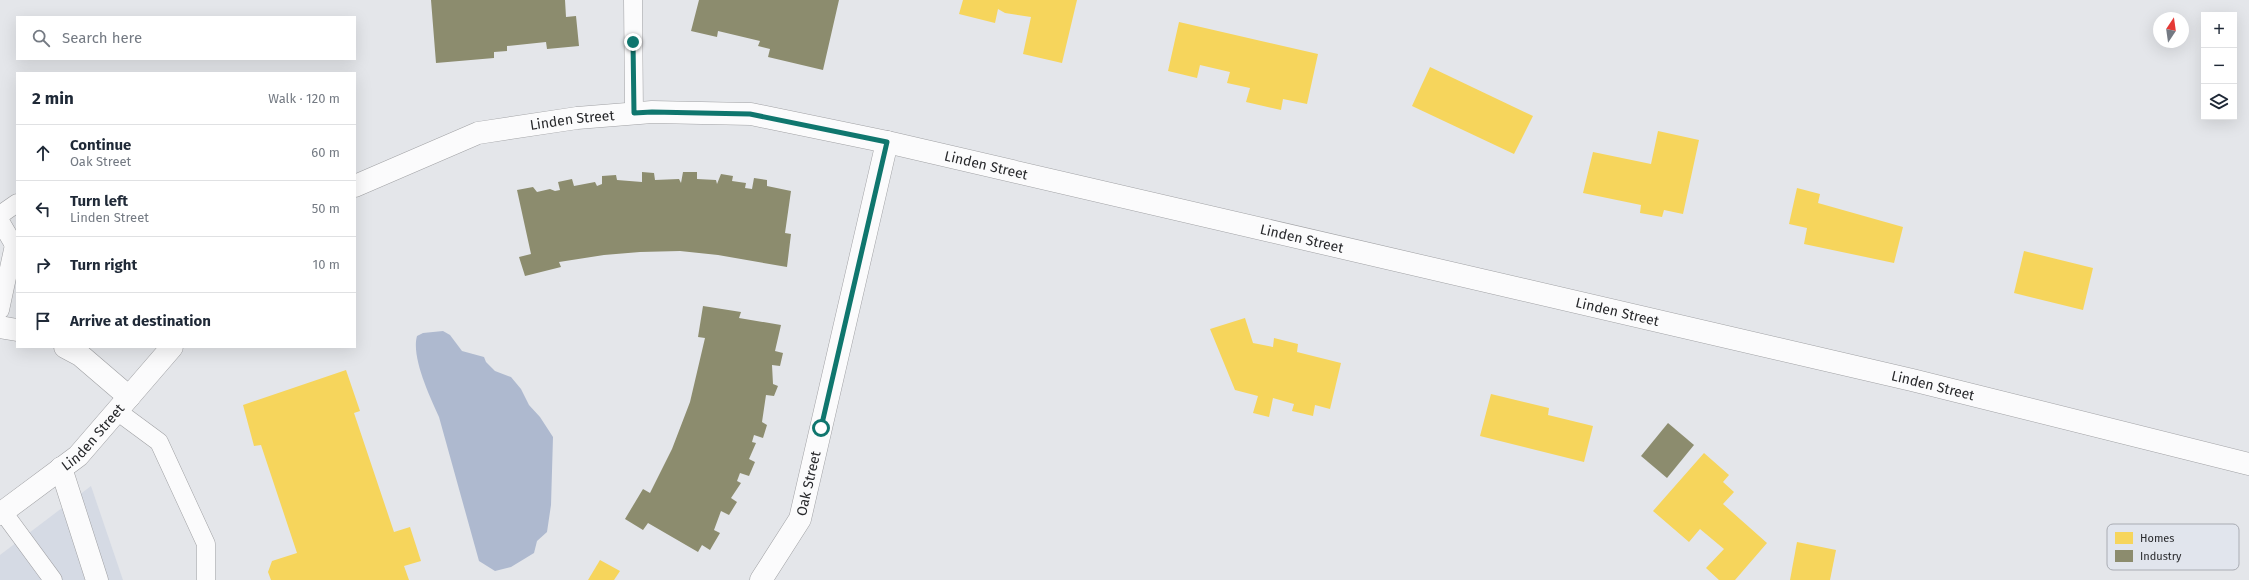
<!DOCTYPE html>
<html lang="en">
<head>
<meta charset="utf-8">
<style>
  :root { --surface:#fff; --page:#f6f6f7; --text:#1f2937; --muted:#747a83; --line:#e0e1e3 }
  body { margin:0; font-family:"Fira Sans",sans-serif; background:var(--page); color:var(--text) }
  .controls { position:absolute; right:12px; top:12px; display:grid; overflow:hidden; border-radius:0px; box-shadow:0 4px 16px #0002 }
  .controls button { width:36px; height:36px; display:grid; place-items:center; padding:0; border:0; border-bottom:1px solid var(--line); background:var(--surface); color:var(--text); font:20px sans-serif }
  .compass { position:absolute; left:2153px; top:12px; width:36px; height:36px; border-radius:50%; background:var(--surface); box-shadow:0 4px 16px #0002; rotate:13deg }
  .stop { position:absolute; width:12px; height:12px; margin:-9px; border:3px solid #0f766e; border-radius:50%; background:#fff }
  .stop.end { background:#0f766e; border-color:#fff; box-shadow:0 1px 4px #0008 }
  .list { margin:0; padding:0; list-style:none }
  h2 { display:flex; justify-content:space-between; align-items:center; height:52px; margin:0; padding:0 16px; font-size:17px }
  h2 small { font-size:13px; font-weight:400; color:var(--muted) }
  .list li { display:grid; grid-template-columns:26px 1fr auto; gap:12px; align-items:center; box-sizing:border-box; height:56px; padding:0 16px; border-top:1px solid var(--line) }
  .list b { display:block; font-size:15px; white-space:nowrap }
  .list p { margin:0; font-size:13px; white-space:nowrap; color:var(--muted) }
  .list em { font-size:13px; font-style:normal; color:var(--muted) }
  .icon { flex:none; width:22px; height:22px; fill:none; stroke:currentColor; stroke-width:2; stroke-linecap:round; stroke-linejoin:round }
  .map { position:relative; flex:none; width:2249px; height:580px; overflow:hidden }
  .search { position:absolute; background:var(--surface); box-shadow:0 4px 16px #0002; left:16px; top:16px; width:340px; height:44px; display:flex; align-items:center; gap:10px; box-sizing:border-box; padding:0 14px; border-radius:0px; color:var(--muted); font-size:15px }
  .panel { position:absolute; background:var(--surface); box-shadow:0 4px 16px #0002; left:16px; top:72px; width:340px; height:276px; border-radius:0px }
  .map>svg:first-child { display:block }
  .built { fill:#d5dae4 }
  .water { fill:#aeb9cf }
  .homes { fill:#f6d55c }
  .industry { fill:#8c8c6e }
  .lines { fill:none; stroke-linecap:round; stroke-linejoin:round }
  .lane-casing { stroke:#a0a1a4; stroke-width:19 }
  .street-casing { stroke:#a0a1a4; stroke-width:23 }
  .lane { stroke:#fbfbfc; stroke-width:18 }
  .street { stroke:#fbfbfc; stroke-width:22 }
  .route { stroke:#0f766e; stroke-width:5 }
  .labels { text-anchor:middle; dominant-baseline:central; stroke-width:4; stroke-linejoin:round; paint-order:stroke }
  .street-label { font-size:14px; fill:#27282b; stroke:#e1e5ed }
  .key { fill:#e1e5ed; stroke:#a9acb3; stroke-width:1 }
  .key-label { font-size:11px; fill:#27282b }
</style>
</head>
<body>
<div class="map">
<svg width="2249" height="580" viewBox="0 0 2249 580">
  <rect width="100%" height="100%" fill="#e4e6ea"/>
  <polygon class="built" points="91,486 123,580 0,580 0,555"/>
  <path class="water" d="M 443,331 L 450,335 L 462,351 L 484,357 L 486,362 L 495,371 L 511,377 L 521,389 L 529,405 L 540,417 L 553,437 L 551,505 L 547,532 L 537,541 L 534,553 L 511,567 L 495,571 L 479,561 L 439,417 C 430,397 411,357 417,336 L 423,333 Z"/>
  <g class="homes">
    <polygon points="963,0 1077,0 1062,63 1023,54 1031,17 1005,13 998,9 995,23 959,14"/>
    <polygon points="1179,22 1318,54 1307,104 1283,99 1281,110 1246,102 1250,88 1227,83 1230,72 1200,65 1197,78 1168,71"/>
    <polygon points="1430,67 1533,116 1514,154 1412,106"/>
    <polygon points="1658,131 1699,140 1683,214 1664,210 1662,217 1640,213 1641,205 1583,193 1593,152 1651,164"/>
    <polygon points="1797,188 1820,194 1818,203 1903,227 1894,263 1804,244 1807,228 1789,224"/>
    <polygon points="2024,251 2093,268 2083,310 2014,293"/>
    <polygon points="1245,318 1253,343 1273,347 1274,338 1298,344 1297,352 1341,363 1330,409 1315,405 1313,416 1292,411 1294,404 1273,398 1269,417 1253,413 1258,396 1235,390 1210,329"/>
    <polygon points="346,370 360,411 354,413 394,532 410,527 421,561 404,566 409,580 271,580 268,572 272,561 297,553 261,445 254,446 243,405"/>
    <polygon points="1491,394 1549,408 1548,415 1593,426 1584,462 1480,436"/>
    <polygon points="1704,453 1729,475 1723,482 1734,492 1723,504 1767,543 1735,580 1719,580 1706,568 1724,549 1700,529 1689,542 1653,511"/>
    <polygon points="1797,542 1836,550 1830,580 1790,580"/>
    <polygon points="600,560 620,571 614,580 588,580"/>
  </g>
  <g class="industry">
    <polygon points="431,0 565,0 566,17 576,16 579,46 547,49 546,42 507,46 507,51 494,52 494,58 436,63"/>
    <polygon points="699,0 839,0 823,70 768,57 770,49 758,46 760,41 718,31 717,37 691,31"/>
    <polygon points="642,172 654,173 655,180 679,179 681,183 683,172 697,172 697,179 716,180 717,184 721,174 733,176 732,181 746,183 745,188 752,189 754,178 767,180 767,186 791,191 785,233 791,234 787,267 718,255 680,251 640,252 604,255 559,262 561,267 525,276 519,257 531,254 517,190 533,187 537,192 550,189 555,191 560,190 558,182 572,179 574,186 595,182 597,186 602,184 602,176 616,175 617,180 642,182"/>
    <polygon points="703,306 741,312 739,318 781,325 775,351 783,353 780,366 772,365 773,384 778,386 774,396 766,395 762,422 767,425 763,438 754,435 752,442 756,443 749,459 755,462 749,476 740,473 737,481 741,483 731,498 737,502 729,515 721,511 714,530 720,533 710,550 702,545 698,552 648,523 643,530 625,519 643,489 650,493 672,449 690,402 705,338 698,337"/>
    <polygon points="1668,423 1694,445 1667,478 1641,456"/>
  </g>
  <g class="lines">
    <g class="lane-casing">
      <g id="lane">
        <polyline points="633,0 634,113"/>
        <polyline points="0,215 17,203"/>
        <polyline points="0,221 14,245 17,247"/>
        <polyline points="0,310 14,245"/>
        <polyline points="117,411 159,442 206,544 206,580"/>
        <polyline points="3,512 53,580"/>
      </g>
    </g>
    <g class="street-casing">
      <g id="street">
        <path id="s1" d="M 355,186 L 478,133 L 577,118 L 652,112 L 751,114 L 887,142 L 1912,380 L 2249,464"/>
        <polyline points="0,327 17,330"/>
        <polyline points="65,347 80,355 129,397"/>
        <polyline points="61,468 97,580"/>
        <path id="s2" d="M 0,514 L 78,456 L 172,347"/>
        <path id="s3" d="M 761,580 L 800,519 L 887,142"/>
      </g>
    </g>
    <use href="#lane" class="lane"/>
    <use href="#street" class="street"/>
  </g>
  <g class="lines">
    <polyline class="route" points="633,42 634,113 652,112 750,114 887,142 821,428"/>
  </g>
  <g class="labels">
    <g class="street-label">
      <text stroke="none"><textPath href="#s1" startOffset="229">Linden Street</textPath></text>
      <text stroke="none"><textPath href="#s1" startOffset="649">Linden Street</textPath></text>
      <text stroke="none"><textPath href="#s1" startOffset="973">Linden Street</textPath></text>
      <text stroke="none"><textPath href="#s1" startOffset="1297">Linden Street</textPath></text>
      <text stroke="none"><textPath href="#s1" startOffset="1621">Linden Street</textPath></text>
      <text stroke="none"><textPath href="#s2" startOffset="121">Linden Street</textPath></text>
      <text stroke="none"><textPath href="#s3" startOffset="109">Oak Street</textPath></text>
    </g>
  </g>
  <rect x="2107" y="524" width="132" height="46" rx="6" class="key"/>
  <rect x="2115" y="532" width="18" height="12" fill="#f6d55c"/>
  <rect x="2115" y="550" width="18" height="12" fill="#8c8c6e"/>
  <g class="key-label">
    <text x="2140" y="542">Homes</text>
    <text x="2140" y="560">Industry</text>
  </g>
</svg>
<div class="controls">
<button>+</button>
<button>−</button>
<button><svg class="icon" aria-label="layers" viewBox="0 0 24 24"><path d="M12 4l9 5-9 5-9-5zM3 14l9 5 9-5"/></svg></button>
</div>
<svg class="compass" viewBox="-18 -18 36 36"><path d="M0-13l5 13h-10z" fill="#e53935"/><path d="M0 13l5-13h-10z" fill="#747a83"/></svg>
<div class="stop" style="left:821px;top:428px"></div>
<div class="stop end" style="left:633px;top:42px"></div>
<div class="search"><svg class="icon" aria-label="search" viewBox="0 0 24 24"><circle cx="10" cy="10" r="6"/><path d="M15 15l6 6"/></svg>Search here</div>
<section class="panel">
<h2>2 min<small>Walk · 120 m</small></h2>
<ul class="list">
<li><svg class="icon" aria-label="ahead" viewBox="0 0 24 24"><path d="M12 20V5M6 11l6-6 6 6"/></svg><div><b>Continue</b><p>Oak Street</p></div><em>60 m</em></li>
<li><svg class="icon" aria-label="left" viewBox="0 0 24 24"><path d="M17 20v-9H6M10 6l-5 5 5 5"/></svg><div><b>Turn left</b><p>Linden Street</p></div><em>50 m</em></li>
<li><svg class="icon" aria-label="right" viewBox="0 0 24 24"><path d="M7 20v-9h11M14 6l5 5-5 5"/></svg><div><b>Turn right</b></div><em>10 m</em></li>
<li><svg class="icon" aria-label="arrive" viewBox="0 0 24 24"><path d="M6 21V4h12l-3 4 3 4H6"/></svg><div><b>Arrive at destination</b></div></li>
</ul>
</section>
</div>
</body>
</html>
